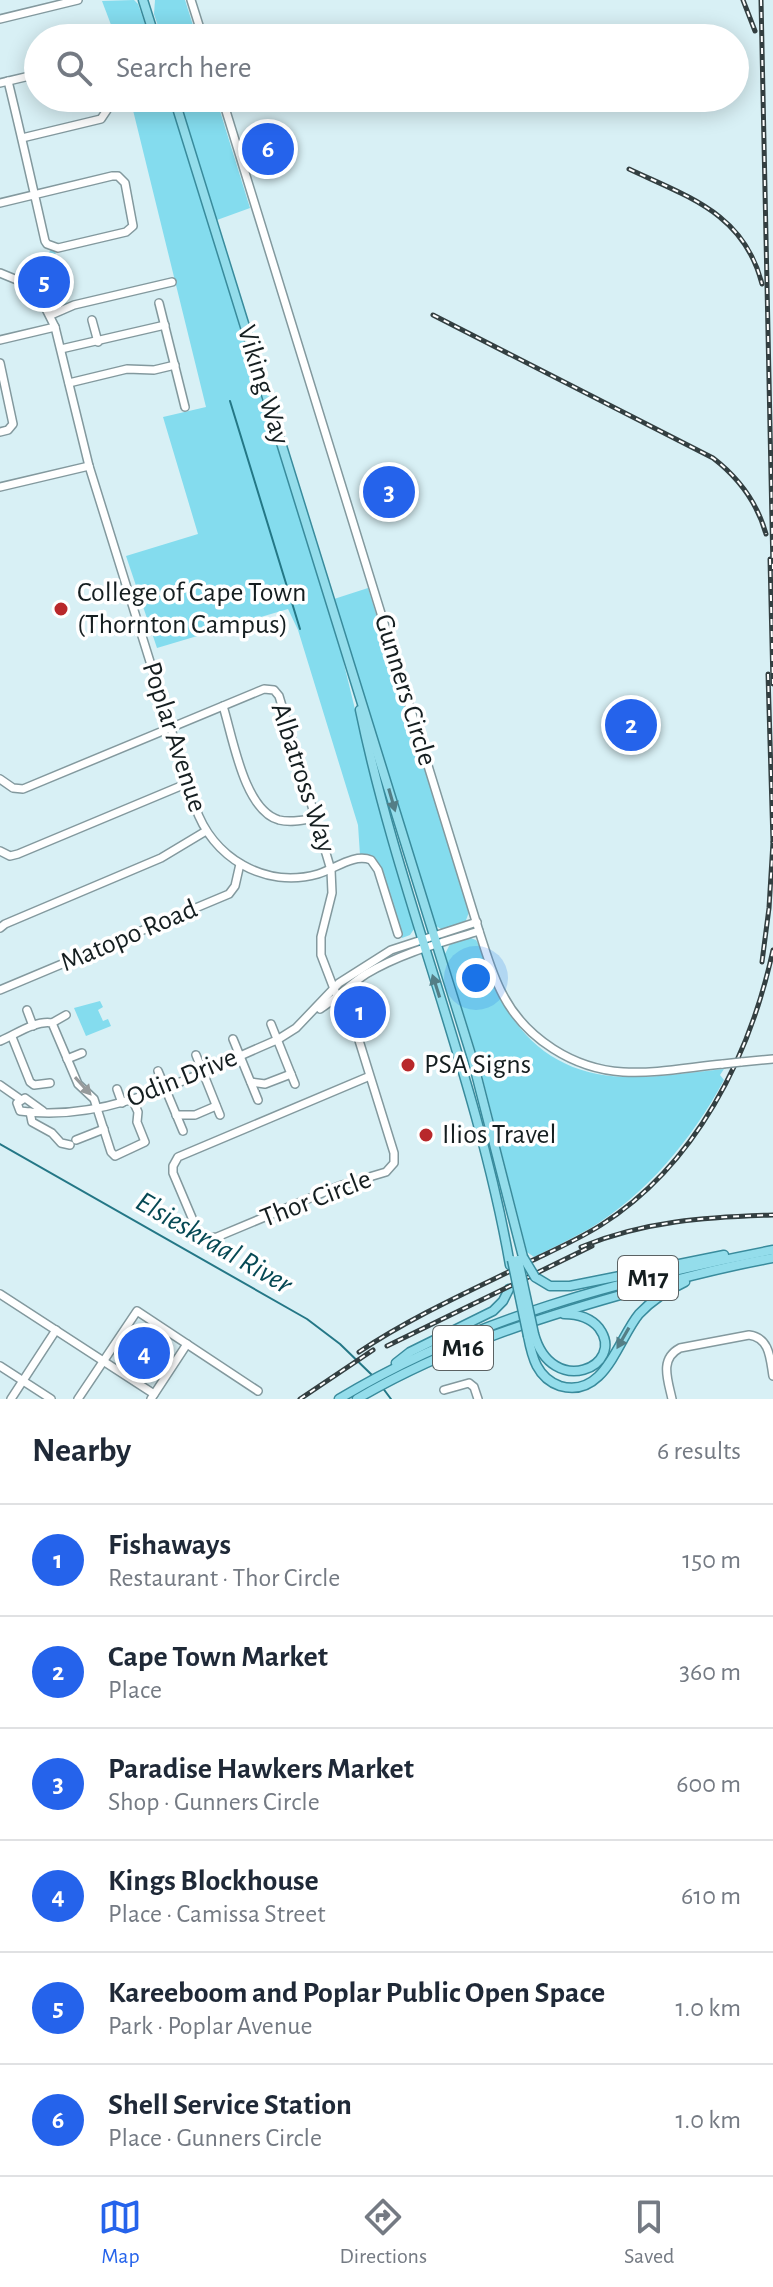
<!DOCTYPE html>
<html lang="en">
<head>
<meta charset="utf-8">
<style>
  :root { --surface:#fff; --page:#f6f6f7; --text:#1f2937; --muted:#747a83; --line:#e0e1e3; --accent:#2563eb }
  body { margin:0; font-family:"Alegreya Sans",sans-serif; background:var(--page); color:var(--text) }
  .you { position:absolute; left:476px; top:978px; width:28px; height:28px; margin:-20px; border:6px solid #fff; border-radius:50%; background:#1a73e8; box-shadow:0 0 0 12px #1a73e833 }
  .badge { display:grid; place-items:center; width:52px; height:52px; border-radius:50%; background:var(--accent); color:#fff; font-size:26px; font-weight:700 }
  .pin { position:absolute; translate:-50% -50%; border:4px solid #fff; box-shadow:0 2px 8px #0006 }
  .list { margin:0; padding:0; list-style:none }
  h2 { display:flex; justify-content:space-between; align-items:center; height:104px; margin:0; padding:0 32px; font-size:34px }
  h2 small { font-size:26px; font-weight:400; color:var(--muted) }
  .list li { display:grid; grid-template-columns:52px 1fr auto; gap:24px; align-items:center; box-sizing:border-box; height:112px; padding:0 32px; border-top:2px solid var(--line) }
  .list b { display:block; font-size:30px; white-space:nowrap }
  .list p { margin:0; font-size:26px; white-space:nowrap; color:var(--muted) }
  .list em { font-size:26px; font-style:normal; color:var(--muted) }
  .icon { flex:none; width:44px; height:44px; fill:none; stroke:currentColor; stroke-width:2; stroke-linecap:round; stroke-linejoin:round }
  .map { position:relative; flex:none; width:773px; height:1399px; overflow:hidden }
  .search { position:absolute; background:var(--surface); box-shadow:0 4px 20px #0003; left:24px; right:24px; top:24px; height:88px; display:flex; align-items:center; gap:20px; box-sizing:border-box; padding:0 28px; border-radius:44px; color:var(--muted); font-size:30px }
  .sheet { height:776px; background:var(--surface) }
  nav { display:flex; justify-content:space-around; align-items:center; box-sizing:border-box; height:112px; border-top:2px solid var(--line); background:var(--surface); font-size:22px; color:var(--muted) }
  nav a { display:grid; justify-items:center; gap:4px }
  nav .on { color:var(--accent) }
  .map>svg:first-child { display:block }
  .green { fill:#84dcee }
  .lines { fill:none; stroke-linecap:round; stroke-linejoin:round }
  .stream { stroke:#247786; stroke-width:2 }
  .minor-casing { stroke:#83999e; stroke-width:10 }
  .major-casing { stroke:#398b9c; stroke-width:11 }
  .minor { stroke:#fff; stroke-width:7 }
  .major { stroke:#94ddeb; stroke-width:8 }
  .rail-casing { stroke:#333f41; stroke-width:5 }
  .rail { stroke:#fff; stroke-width:2; stroke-dasharray:6; stroke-linecap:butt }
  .minor-bridge-casing { stroke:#83999e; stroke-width:10; stroke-linecap:butt }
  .major-bridge-casing { stroke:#398b9c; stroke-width:11; stroke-linecap:butt }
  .minor-bridge { stroke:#fff; stroke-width:7 }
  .major-bridge { stroke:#94ddeb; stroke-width:8 }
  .oneway { fill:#547e86 }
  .oneway2 { fill:#969a9b }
  .poi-dot { fill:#b8282b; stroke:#fff; stroke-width:3 }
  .labels { text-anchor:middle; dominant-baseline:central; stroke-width:7; stroke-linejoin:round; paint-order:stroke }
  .shield { fill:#fff; stroke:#5b6263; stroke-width:2 }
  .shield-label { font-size:26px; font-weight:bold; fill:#151e20 }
  .street-label { font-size:28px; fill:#151e20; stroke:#fff }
  .poi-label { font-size:28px; fill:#151e20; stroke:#fff; text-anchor:start }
  .water-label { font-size:30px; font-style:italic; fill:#064954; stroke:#fff }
</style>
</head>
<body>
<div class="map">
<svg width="773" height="1399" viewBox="0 0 773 1399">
  <rect width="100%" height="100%" fill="#d8f0f5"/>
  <g class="green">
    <polygon points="134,0 138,4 150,38 116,38 102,1"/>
    <polygon points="155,0 185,0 197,38 162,38 154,14"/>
    <polygon points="130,98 170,98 342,656 384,828 414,929 410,935 402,938 380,866 371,856 360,855 358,825 298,630 288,609 157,648 126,556 198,534 163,417 206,407"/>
    <polygon points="179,98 216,98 250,208 217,220"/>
    <polygon points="51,250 55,251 67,305 56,310 25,280"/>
    <polygon points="368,588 469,912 465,923 443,930 434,925 334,599"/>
    <path d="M 468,937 L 476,940 L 479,945 C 502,1019 541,1075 626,1077 C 659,1078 692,1072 724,1069 L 720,1075 L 724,1080 C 692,1139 647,1194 589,1229 C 571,1239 552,1248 534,1257 L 527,1252 L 477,1056 L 445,954 L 451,942 Z"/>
    <polygon points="100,1001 103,1007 98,1010 103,1021 108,1019 111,1026 86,1036 74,1008"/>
  </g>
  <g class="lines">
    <g class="stream">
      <polyline points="230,401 300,629"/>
      <polyline points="0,1144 307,1319 340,1344 373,1376"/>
      <polyline points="382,1387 391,1399"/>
    </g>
    <g class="minor-casing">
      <g id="minor">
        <polyline points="191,0 203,38"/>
        <polyline points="0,19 78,0"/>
        <polyline points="0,83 38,74"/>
        <path d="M 222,98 L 479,931 C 486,952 492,975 503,995 C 526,1039 574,1069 623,1072 C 656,1074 690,1067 723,1064"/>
        <polyline points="22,138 101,119 107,110 104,98"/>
        <path d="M 0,203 L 112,176 L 118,176 L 125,183 L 133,226 L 126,232 L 58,248 L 47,244 L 45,241 C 33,188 21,134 8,81"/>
        <path d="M 0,273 L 22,282 L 33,291 L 44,305 L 55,327 L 89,466 L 195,806 C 212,858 265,889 318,874 C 335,869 354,853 371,860 L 378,870 L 398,934"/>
        <polyline points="159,303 185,407"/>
        <polyline points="51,315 74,305 172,282"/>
        <polyline points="92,320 98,342"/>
        <polyline points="0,340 55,327"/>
        <polyline points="61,349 165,325"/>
        <polyline points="0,363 13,424 8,430 0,432"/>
        <polyline points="69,383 127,369 154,370 175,365"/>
        <polyline points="0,487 89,466"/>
        <path d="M 223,706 C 233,738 244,810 279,820 C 291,823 304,820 317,818"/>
        <polyline points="0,779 13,788 23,789 264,689 274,690 279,696 331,870 332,893 321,937 321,955 334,989 357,1034 394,1153 394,1163 386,1172 339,1186 217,1237 207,1238 198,1232 173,1173 173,1166 178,1157 370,1076"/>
        <polyline points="0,851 10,856 18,854 188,783"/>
        <polyline points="0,928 5,924 161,858 206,831"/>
        <polyline points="0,990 229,894 235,886 240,864"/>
        <path d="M 320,1009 C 336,999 349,985 366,974 C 401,953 440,943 479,931"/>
        <polyline points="27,1010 33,1026"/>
        <polyline points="52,1023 66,1015"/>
        <polyline points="271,1024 295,1084"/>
        <polyline points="12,1037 30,1082 34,1085 50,1083"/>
        <polyline points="233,1039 258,1100"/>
        <path d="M 0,1041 C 15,1035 35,1020 52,1023 L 78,1084 L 94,1099 L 111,1152 L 115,1156 L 145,1142 L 137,1122 L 138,1112 L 132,1099"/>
        <polyline points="196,1055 220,1115"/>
        <polyline points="67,1059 82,1053"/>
        <polyline points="741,1062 773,1059"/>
        <polyline points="158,1071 183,1131"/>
        <polyline points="251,1082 265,1084 291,1074"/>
        <polyline points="0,1085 20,1099"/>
        <polyline points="117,1089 122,1103"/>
        <path d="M 43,1111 L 25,1098 L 17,1103 L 20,1111 C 110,1124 197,1073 277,1040 L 296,1028 L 339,983 L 391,950 L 477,922"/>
        <polyline points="30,1112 32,1122 52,1133 61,1143 70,1145"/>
        <polyline points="176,1115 195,1115 216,1106"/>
        <polyline points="76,1140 104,1129"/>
        <polyline points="0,1294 154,1394"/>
        <polyline points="0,1366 51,1399"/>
        <polyline points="444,1390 469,1383 474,1387 478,1399"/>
        <polyline points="11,1399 56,1330"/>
        <polyline points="78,1399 137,1311 258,1391"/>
        <polyline points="151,1399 187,1344"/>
        <path d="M 672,1399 C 668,1380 659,1359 680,1348 L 749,1335 C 770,1338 770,1358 773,1376"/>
      </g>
    </g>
    <g class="major-casing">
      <g id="major">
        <polyline points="143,0 155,38"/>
        <polyline points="174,98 472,1058 523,1257"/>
        <path d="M 360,710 C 399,898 477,1076 510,1265"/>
        <polyline points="535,1277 550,1286 570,1286 724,1255"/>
        <path d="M 534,1334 C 552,1399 627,1366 599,1328 C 590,1317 577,1314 564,1314"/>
        <path d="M 528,1336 C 532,1357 537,1378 560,1386 C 605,1399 618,1339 639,1314 C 652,1300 668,1290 685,1282"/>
        <polyline points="396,1363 410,1352 493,1311 503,1301 509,1289"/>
        <path d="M 339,1399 C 471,1319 623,1279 773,1250"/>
        <path d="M 357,1399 C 445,1347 544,1316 642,1289 C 685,1277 729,1266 773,1258"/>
      </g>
    </g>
    <use href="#minor" class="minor"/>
    <use href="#major" class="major"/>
    <g class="rail-casing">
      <g id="rail">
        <polyline points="743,0 755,31"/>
        <polyline points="761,0 773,569"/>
        <path d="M 629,169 C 688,197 744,213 762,284"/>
        <path d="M 433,315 L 713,458 C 739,478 757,502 766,534"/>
        <polyline points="770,559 773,684"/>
        <polyline points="768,674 773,842"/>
        <polyline points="762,962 769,908 773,842"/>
        <path d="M 581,1247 C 644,1221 706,1217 773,1215"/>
        <polyline points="387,1346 592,1246"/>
        <path d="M 359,1352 C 413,1316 472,1290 531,1261 C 554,1250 579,1239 601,1225 C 696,1165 750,1056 773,950"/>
        <polyline points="300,1399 373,1350"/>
      </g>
    </g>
    <use href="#rail" class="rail"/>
    <g class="minor-bridge-casing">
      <polyline id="minor-bridge" points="723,1064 741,1062"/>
    </g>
    <g class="major-bridge-casing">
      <g id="major-bridge">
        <polyline points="523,1257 535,1277"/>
        <polyline points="512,1260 528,1336"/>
        <polyline points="518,1260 534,1334"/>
      </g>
    </g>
    <use href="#minor-bridge" class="minor-bridge"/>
    <use href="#major-bridge" class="major-bridge"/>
  </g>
  <defs><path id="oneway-solid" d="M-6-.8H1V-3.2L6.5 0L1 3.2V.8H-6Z" transform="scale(2)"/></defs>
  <g class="oneway">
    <use href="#oneway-solid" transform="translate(392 800) rotate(74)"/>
    <use href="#oneway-solid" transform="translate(436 986) rotate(-108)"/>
    <use href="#oneway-solid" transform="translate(623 1338) rotate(120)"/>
  </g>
  <use class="oneway2" href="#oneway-solid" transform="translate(83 1086) rotate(48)"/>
  <g class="poi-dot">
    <circle cx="61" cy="609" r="8"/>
    <circle cx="408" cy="1065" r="8"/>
    <circle cx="426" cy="1135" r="8"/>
  </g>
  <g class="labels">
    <g class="shield">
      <rect x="618" y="1256" width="60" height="44" rx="6"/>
      <rect x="433" y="1326" width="60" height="44" rx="6"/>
    </g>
    <g class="shield-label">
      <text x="648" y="1278">M17</text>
      <text x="463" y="1348">M16</text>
    </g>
    <g class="street-label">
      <text transform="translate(263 385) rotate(73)">Viking Way</text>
      <text transform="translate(405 690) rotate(73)">Gunners Circle</text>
      <text transform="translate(174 737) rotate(72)">Poplar Avenue</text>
      <text transform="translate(303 778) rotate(72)">Albatross Way</text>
      <text transform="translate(129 936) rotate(-23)">Matopo Road</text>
      <text transform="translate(182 1078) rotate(-22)">Odin Drive</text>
      <text transform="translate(316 1199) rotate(-21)">Thor Circle</text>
    </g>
    <g class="poi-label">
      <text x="77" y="593">College of Cape Town<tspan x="77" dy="32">(Thornton Campus)</tspan></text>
      <text x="424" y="1065">PSA Signs</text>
      <text x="442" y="1135">Ilios Travel</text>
    </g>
    <g class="water-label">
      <text transform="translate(214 1243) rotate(30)">Elsieskraal River</text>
    </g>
  </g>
</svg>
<div class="you"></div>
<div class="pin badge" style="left:360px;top:1012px">1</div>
<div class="pin badge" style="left:631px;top:725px">2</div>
<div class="pin badge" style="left:389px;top:492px">3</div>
<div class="pin badge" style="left:144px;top:1353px">4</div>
<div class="pin badge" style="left:44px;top:282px">5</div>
<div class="pin badge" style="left:268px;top:149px">6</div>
<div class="search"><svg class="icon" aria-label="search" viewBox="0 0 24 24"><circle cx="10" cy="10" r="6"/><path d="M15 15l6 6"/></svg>Search here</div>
</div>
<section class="sheet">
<h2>Nearby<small>6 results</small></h2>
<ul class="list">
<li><span class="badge">1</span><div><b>Fishaways</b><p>Restaurant · Thor Circle</p></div><em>150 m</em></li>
<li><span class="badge">2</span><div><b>Cape Town Market</b><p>Place</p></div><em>360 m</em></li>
<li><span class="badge">3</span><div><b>Paradise Hawkers Market</b><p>Shop · Gunners Circle</p></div><em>600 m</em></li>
<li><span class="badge">4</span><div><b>Kings Blockhouse</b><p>Place · Camissa Street</p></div><em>610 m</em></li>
<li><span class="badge">5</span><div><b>Kareeboom and Poplar Public Open Space</b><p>Park · Poplar Avenue</p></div><em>1.0 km</em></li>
<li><span class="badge">6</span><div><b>Shell Service Station</b><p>Place · Gunners Circle</p></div><em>1.0 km</em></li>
</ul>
</section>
<nav>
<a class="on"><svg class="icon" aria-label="map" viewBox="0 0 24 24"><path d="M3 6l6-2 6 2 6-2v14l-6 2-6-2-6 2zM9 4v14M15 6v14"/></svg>Map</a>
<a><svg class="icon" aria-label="directions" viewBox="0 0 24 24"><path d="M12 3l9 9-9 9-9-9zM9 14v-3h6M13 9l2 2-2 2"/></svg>Directions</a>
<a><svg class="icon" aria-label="saved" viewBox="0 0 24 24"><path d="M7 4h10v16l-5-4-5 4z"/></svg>Saved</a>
</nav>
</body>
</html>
